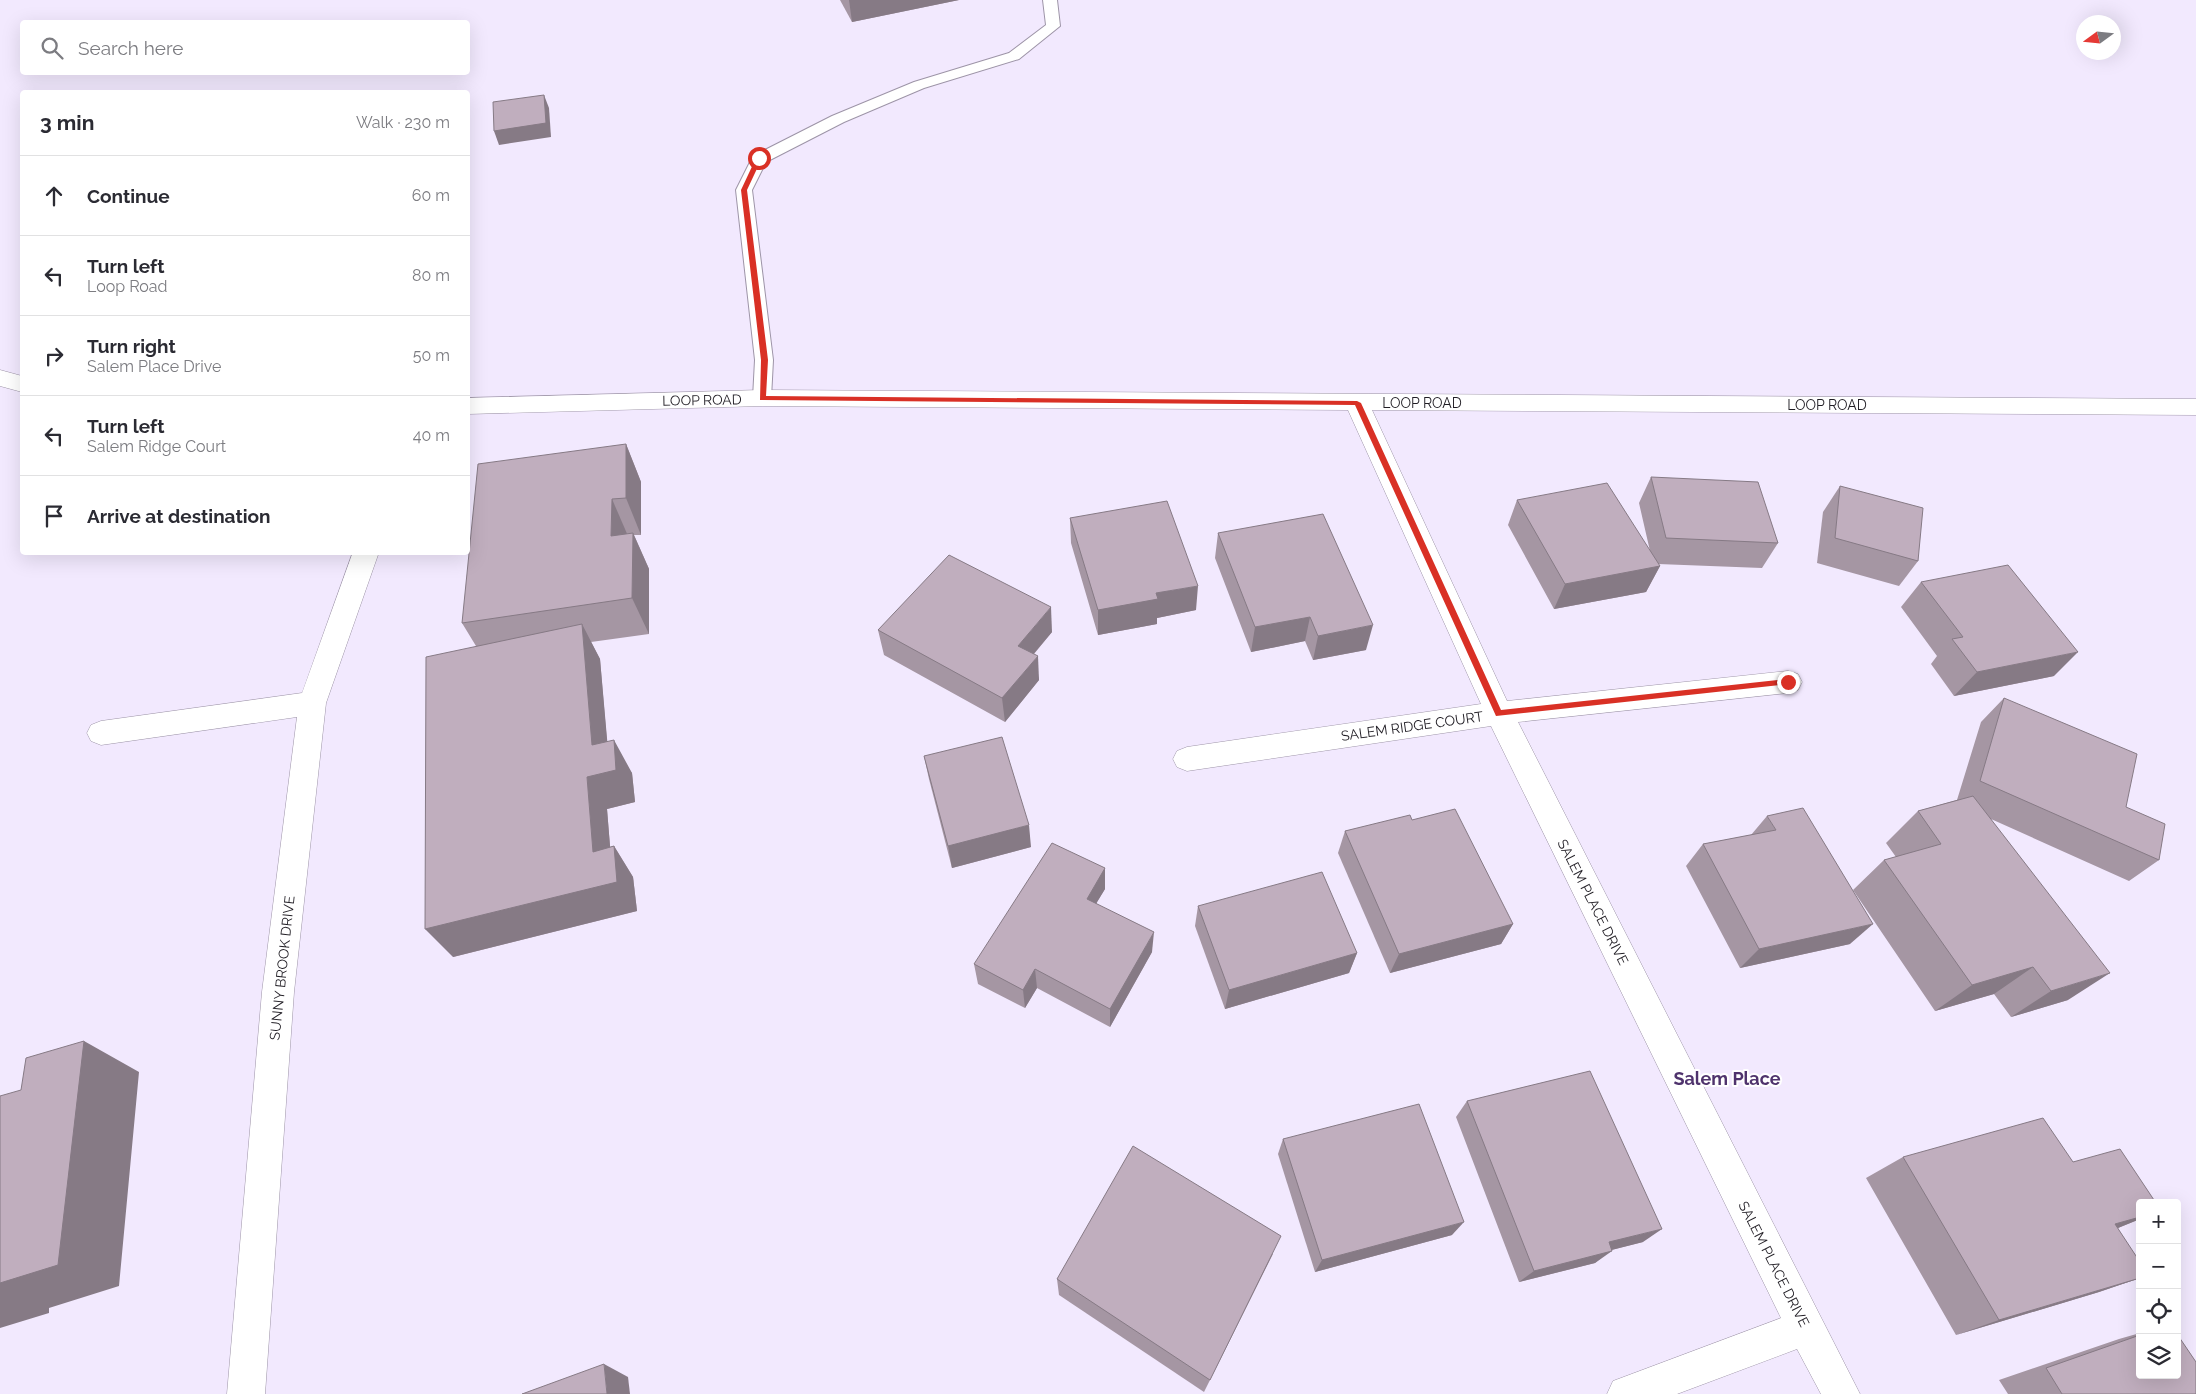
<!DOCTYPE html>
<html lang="en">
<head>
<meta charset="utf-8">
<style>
  :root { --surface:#fff; --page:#f2f2f3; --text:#2b2b33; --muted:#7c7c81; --line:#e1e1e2 }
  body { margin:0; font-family:Raleway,sans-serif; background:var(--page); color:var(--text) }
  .controls { position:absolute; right:15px; bottom:15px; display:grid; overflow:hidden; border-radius:5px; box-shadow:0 5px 20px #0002 }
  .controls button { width:45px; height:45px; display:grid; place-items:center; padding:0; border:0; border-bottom:1px solid var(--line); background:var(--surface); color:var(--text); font:25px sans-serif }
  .compass { position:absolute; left:2076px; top:15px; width:45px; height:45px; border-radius:50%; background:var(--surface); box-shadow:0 5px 20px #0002; rotate:255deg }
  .stop { position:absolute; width:15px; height:15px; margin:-11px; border:4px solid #d93025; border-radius:50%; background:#fff }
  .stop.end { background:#d93025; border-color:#fff; box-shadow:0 1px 5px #0008 }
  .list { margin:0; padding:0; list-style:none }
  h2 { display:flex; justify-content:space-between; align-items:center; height:65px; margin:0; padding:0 20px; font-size:21px }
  h2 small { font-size:16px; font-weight:400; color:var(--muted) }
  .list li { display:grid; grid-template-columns:32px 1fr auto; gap:15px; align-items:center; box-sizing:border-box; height:80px; padding:0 20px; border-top:1px solid var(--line) }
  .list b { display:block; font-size:19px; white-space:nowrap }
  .list p { margin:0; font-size:16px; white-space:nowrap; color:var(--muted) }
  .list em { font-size:16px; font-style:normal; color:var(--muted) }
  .icon { flex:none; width:28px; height:28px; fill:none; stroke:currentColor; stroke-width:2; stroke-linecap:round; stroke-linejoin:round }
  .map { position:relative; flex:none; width:2196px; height:1394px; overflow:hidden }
  .search { position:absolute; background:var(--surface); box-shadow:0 5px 20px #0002; left:20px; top:20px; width:450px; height:55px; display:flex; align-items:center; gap:12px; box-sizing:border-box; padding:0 18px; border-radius:5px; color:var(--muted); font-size:19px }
  .panel { position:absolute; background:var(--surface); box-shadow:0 5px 20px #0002; left:20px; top:90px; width:450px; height:465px; border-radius:5px }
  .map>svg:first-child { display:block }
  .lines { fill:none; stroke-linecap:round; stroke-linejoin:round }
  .lane-casing { stroke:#9d94a7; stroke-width:2 }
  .street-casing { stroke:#9d94a7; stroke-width:1 }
  .lane { fill:#fff; fill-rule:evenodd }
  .street { fill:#fff; fill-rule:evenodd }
  .wall { fill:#a596a3 }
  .shaded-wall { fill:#867a85 }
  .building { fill:#c0aebe; stroke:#867a85 }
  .route { fill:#d93025 }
  .labels { text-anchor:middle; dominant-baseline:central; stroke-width:4; stroke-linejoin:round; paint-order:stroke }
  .street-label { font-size:14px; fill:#201d24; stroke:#fff }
  .near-neighbourhood-label { font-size:18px; font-weight:bold; fill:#4f336d; stroke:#fff }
</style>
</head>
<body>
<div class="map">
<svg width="2196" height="1394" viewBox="0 0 2196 1394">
  <rect width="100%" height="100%" fill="#f2e9fe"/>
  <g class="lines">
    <g class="lane-casing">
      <polygon id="lane" points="1043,0 1057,0 1060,26 1019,59 924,88 844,122 766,162 752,190 773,360 771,398 769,403 762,405 755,403 753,398 755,360 736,190 753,156 832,116 914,82 1009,53 1046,25"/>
    </g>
    <g class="street-casing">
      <g id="street">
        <polygon points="0,370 22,376 22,392 0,386"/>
        <polygon points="762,390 2196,399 2196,415 1372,410 1507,701 1788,671 1798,674 1802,682 1798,690 1788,693 1518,722 1860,1394 1821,1394 1797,1349 1677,1394 1607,1394 1613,1381 1781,1318 1491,726 1187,771 1177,767 1173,759 1177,751 1187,747 1481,704 1348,410 762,406 468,414 468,398"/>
        <polygon points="353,552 379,552 326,703 294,992 265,1394 227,1394 262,992 297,717 101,745 91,741 87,733 91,725 101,721 302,693"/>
      </g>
    </g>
    <use href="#lane" class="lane"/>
    <use href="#street" class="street"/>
  </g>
  <g class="wall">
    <polygon points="840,0 959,0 852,22"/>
    <polygon points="626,444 641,482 641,535 634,535 649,569 649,634 591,642 600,659 607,742 632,773 635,802 607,809 610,847 614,846 633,877 637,911 453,957 476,646 462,623"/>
    <polygon points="1651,477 1778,543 1762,568 1658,564 1660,566 1646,592 1554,609 1508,525 1517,500 1650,551 1639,503"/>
    <polygon points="1840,486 1918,561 1899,586 1817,563 1823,512"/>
    <polygon points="1070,518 1196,610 1157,618 1157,624 1098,635 1071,543"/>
    <polygon points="1218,533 1366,650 1313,660 1305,641 1251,652 1215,558"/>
    <polygon points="1921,582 2054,676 1954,696 1931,664 1937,656 1901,607"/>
    <polygon points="878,630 1052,632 1034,654 1039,680 1005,722 884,655"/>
    <polygon points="2004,698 2126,807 2159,860 2129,881 1991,819 2068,1000 2011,1017 1994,994 1935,1011 1853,890 1884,860 1896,857 1886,843 1918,811 1957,800 1981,722"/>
    <polygon points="924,756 1031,847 952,868 929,779"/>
    <polygon points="1767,816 1850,944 1740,968 1686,866 1703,844 1751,835"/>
    <polygon points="1412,820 1513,924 1501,944 1390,973 1338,853 1345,831"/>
    <polygon points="1105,868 1105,889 1096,903 1152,952 1110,1027 1037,988 1025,1008 978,984 974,964"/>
    <polygon points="1198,906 1357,953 1349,973 1225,1009 1195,926"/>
    <polygon points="1467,1101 1643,1242 1611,1250 1595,1263 1519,1282 1456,1117"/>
    <polygon points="1283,1139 1452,1235 1315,1272 1278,1154"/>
    <polygon points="1903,1157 2073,1162 2140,1219 2118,1228 2140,1278 2099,1292 1956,1335 1866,1178"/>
    <polygon points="1273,1254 1204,1392 1059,1295 1057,1279"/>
    <polygon points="2140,1333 2140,1375 2196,1394 2008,1394 1999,1380 2119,1339"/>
  </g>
  <g class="shaded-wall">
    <polygon points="849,0 959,0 852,22"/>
    <polygon points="544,95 549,108 551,137 499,145 494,131"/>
    <polygon points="626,444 641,482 641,535 626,498"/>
    <polygon points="612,499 628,536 611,536"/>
    <polygon points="633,533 649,569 649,634 632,598"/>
    <polygon points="1660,566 1646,592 1554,609 1565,584"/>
    <polygon points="1198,586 1196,610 1157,618 1157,624 1098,635 1098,610 1156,593"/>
    <polygon points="1051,607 1052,632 1020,670 1018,646"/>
    <polygon points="1310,617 1305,641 1251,652 1255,627"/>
    <polygon points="582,624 600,659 610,772 614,740 632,773 635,802 607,809 613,882 593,852 587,777 592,745"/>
    <polygon points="1373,625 1366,650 1313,660 1318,636"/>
    <polygon points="2078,652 2054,676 1954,696 1977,672"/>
    <polygon points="1038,656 1039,680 1005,722 1002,698"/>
    <polygon points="1029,825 1031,847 952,868 948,846"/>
    <polygon points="614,846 633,877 637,911 453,957 425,929"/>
    <polygon points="1105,868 1105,889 1087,919 1087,899"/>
    <polygon points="1513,924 1501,944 1390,973 1399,954"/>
    <polygon points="1873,924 1850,944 1740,968 1759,949"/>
    <polygon points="1154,932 1152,952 1110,1027 1110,1009"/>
    <polygon points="1357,953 1349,973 1225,1009 1229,990"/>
    <polygon points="2033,967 1994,994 1935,1011 1972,985"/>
    <polygon points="1035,969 1037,988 1025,1008 1023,990"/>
    <polygon points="2110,973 2068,1000 2011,1017 2051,991"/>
    <polygon points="84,1041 139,1072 119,1286 49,1308 49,1313 0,1328 0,1283"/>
    <polygon points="2140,1217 2140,1219 2113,1230 2115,1224"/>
    <polygon points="1464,1222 1452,1235 1315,1272 1322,1260"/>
    <polygon points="1662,1229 1643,1242 1592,1255 1609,1242"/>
    <polygon points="1612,1251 1595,1263 1519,1282 1534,1271"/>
    <polygon points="2140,1278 2099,1292 1956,1335 1999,1320"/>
    <polygon points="604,1364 628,1377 630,1394 607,1394"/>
  </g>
  <g class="building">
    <polygon points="544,95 546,123 494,131 493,102"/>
    <polygon points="626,444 626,498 612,499 611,536 633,533 632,598 462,623 478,464"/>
    <polygon points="1651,477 1758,482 1778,543 1666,538"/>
    <polygon points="1607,483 1660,566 1565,584 1517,500"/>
    <polygon points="1840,486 1923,508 1918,561 1835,538"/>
    <polygon points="1167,501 1198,586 1156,593 1158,599 1098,610 1070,518"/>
    <polygon points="1323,514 1373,625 1318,636 1310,617 1255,627 1218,533"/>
    <polygon points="949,555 1051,607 1018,646 1038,656 1002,698 878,630"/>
    <polygon points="2008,565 2078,652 1977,672 1952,639 1963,637 1921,582"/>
    <polygon points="582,624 592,745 614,740 616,770 587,777 593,852 614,846 617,882 425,929 426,657"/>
    <polygon points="2004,698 2137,754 2126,807 2165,824 2159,860 1980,781"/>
    <polygon points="1002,737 1029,825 948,846 924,756"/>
    <polygon points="1973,796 2110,973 2051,991 2033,967 1972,985 1884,860 1941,844 1918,811"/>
    <polygon points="1803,808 1873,924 1759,949 1703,844 1776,830 1767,816"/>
    <polygon points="1455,809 1513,924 1399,954 1345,831 1410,815 1412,820"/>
    <polygon points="1052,843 1105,868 1087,899 1154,932 1110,1009 1035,969 1023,990 974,964"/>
    <polygon points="1322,872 1357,953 1229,990 1198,906"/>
    <polygon points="84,1041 58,1265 0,1283 0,1096 21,1090 26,1058"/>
    <polygon points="1590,1071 1662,1229 1609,1242 1612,1251 1534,1271 1467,1101"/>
    <polygon points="1419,1104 1464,1222 1322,1260 1283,1139"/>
    <polygon points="2043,1118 2073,1162 2120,1149 2156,1203 2140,1203 2140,1217 2115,1224 2140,1262 2140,1278 1999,1320 1903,1157"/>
    <polygon points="1133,1146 1281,1236 1210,1380 1057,1279"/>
    <polygon points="2177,1334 2196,1362 2196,1394 2062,1394 2046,1368 2140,1335 2140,1375 2177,1375"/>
    <polygon points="604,1364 607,1394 522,1394"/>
  </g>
  <polygon class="route" points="759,157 762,158 747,190 768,360 766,396 1357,401 1361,403 1501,710 1788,679 1792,682 1790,684 1496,716 1355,405 760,400 761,360 741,190 756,158"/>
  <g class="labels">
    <g class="street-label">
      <text transform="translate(702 400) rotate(-1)">LOOP ROAD</text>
      <text x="1422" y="403">LOOP ROAD</text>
      <text x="1827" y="405">LOOP ROAD</text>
      <text transform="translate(1412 726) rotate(-8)">SALEM RIDGE COURT</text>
      <text transform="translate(1593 902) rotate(63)">SALEM PLACE DRIVE</text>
      <text transform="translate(282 968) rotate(-84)">SUNNY BROOK DRIVE</text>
      <text transform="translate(1774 1264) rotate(63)">SALEM PLACE DRIVE</text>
    </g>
    <g class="near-neighbourhood-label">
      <text x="1727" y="1078">Salem Place</text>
    </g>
  </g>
</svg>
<div class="controls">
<button>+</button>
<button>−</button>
<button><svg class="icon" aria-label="locate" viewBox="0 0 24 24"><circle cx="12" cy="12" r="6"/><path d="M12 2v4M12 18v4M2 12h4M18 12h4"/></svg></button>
<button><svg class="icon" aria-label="layers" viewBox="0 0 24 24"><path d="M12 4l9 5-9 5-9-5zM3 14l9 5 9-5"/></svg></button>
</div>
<svg class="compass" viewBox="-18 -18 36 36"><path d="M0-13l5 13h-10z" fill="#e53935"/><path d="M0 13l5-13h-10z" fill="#7c7c81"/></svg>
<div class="stop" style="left:759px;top:158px"></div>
<div class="stop end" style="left:1788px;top:682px"></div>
<div class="search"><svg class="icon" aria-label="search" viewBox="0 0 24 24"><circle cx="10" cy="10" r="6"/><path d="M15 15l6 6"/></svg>Search here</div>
<section class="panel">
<h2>3 min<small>Walk · 230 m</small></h2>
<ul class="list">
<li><svg class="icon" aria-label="ahead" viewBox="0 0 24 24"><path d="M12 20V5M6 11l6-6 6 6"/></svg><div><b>Continue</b></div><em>60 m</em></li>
<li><svg class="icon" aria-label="left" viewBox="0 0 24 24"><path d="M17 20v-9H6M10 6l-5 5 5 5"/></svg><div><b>Turn left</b><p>Loop Road</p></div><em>80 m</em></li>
<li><svg class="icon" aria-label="right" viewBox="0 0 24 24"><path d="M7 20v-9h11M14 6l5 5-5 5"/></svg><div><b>Turn right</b><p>Salem Place Drive</p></div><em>50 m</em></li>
<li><svg class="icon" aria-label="left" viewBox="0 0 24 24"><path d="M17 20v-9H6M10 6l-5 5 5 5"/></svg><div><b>Turn left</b><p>Salem Ridge Court</p></div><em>40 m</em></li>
<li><svg class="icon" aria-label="arrive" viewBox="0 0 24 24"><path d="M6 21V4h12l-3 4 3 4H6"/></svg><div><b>Arrive at destination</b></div></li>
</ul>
</section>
</div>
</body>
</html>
